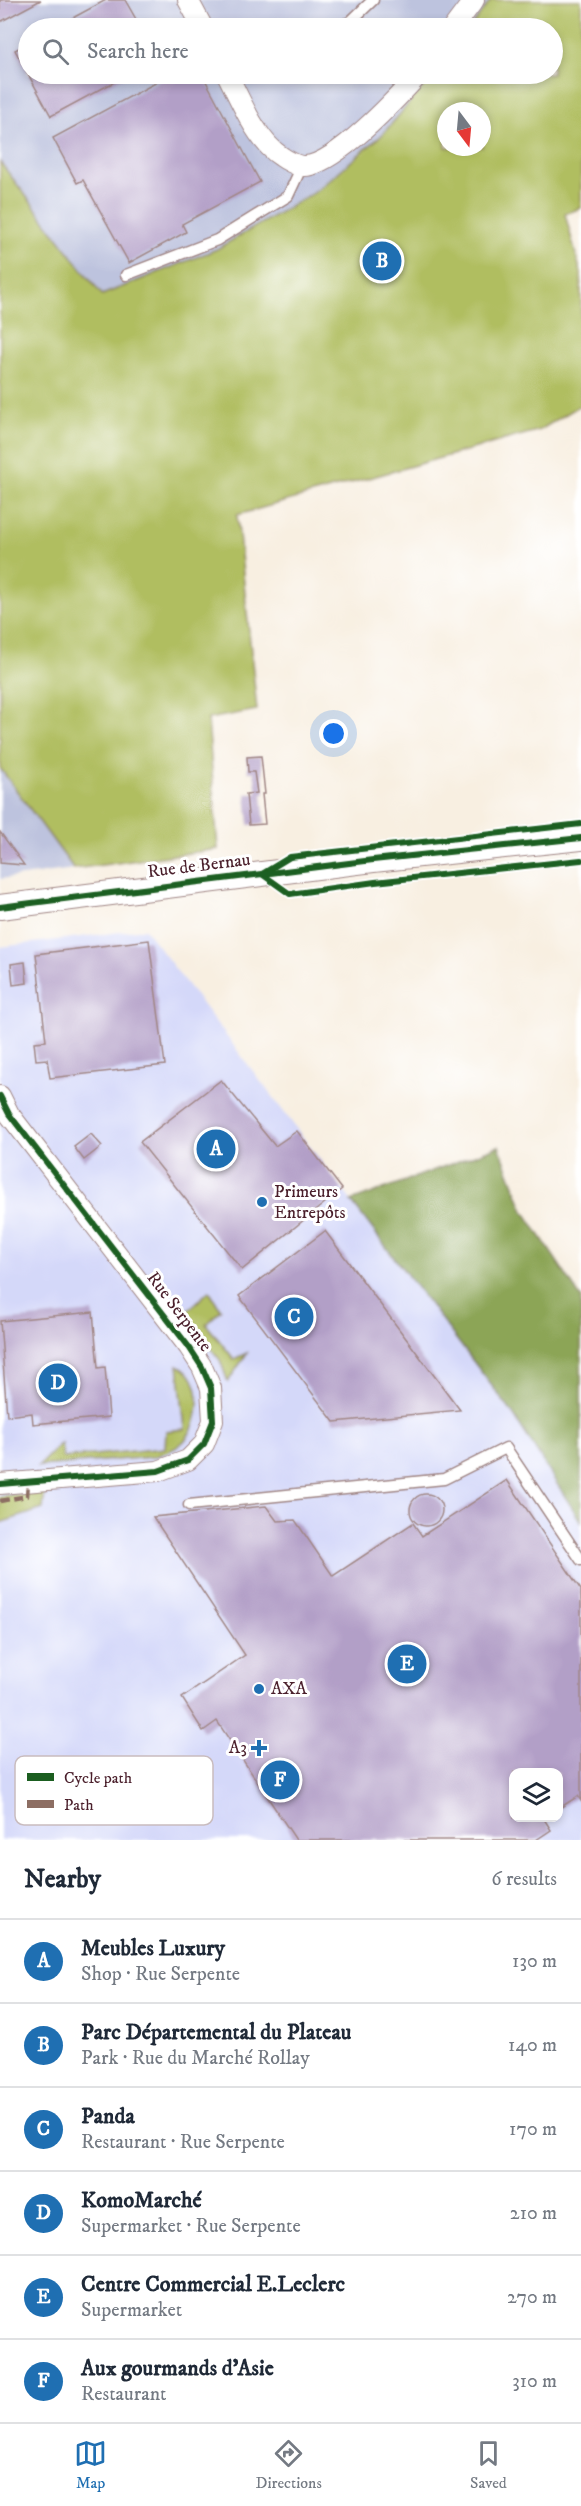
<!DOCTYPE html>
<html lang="en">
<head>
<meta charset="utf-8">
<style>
  :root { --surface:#fff; --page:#f6f6f7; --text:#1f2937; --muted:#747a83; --line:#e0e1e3; --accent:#1f6fb2 }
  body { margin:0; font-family:"IM FELL DW Pica",serif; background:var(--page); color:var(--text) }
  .controls { position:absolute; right:18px; bottom:18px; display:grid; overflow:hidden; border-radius:12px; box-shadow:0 3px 9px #0003 }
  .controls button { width:54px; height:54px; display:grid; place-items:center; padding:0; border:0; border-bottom:2px solid var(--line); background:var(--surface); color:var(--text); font:30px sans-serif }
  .compass { position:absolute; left:437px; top:102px; width:54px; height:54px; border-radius:50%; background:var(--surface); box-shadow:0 3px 9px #0003; rotate:164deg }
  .you { position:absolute; left:334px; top:734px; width:21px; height:21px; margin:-15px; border:4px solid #fff; border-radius:50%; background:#1a73e8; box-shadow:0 0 0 9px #1a73e833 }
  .badge { display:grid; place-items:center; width:39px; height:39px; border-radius:50%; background:var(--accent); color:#fff; font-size:20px; font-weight:700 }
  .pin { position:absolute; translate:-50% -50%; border:3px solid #fff; box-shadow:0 2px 6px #0006 }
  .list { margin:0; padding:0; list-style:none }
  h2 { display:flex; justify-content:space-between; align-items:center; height:78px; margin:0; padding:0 24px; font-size:26px }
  h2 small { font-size:20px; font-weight:400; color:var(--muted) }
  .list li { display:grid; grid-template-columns:39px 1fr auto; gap:18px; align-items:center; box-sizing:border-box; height:84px; padding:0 24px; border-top:2px solid var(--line) }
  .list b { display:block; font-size:22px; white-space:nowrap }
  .list p { margin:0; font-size:20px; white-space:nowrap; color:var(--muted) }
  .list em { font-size:20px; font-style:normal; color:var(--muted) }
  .icon { flex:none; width:33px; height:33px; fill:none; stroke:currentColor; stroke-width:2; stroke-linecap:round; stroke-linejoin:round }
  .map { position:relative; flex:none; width:581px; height:1840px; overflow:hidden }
  .search { position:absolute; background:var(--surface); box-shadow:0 3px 9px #0003; left:18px; right:18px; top:18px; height:66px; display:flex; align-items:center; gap:15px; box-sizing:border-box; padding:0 21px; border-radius:33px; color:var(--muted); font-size:22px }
  .sheet { height:582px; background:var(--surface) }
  nav { display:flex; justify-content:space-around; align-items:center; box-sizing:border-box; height:84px; border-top:2px solid var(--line); background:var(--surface); font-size:16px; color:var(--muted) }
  nav a { display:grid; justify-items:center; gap:3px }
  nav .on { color:var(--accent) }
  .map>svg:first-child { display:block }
  .built { fill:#d4d8f9; fill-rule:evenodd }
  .industrial { fill:#bdc3de }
  .green { fill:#b0be61; stroke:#7d6e46; stroke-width:1.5; fill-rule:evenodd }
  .forest { fill:#8ca557; stroke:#6b6241; stroke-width:1.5 }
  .building { fill:#b29fc7 }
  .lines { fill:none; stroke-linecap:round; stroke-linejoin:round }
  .service-casing { stroke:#a18786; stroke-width:13 }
  .minor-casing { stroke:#a18786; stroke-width:22 }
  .tertiary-casing { stroke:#a18786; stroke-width:26 }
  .service { stroke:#fff; stroke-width:10 }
  .minor { stroke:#fff; stroke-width:20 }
  .tertiary { stroke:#fff; stroke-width:24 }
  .quiet { stroke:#8d6e63; stroke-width:4.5; stroke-dasharray:9 4.5; stroke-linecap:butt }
  .cycleway-casing { stroke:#fff; stroke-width:10 }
  .cycleway { stroke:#1b5e20; stroke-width:6 }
  .poi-dot { fill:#1f6fb2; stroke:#fff; stroke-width:2 }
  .labels { text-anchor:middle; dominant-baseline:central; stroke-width:6; stroke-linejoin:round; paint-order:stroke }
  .street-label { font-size:18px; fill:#4a1f2b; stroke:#fff }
  .poi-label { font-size:18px; fill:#4a1f2b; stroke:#fff; text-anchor:start }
  .key { fill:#fff; stroke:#c9bcbf; stroke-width:1.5 }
  .key-label { font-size:16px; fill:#4a1f2b }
</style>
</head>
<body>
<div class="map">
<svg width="581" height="1840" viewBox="0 0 581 1840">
  <rect width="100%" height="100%" fill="#fff"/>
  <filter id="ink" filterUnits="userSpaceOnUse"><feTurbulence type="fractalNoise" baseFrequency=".0167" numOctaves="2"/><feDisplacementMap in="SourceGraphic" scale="12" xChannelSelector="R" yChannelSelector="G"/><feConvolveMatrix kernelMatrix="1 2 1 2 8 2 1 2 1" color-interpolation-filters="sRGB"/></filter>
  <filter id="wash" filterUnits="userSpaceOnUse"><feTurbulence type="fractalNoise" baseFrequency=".008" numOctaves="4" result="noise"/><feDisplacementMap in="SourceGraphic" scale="24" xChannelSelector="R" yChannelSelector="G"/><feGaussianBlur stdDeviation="1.35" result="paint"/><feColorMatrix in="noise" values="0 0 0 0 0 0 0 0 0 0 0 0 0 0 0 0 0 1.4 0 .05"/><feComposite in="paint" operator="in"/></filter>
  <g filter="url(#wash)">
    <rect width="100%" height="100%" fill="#f8efe1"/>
    <path class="built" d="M 145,929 L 511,1411 L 581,1522 L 581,1840 L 0,1840 L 0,947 ZM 514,1772 L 558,1772 L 558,1818 L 514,1818 Z"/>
    <g class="industrial">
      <polygon points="0,0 491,0 470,28 28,28 28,74 434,74 382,135 315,192 217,249 102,295 0,162"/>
      <polygon points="0,768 74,869 0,879"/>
    </g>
    <g class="green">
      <path d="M 491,0 L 581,0 L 581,208 L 565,214 L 581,273 L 581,405 L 540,430 L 237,515 L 257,710 L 208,719 L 218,849 L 74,869 L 0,768 L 0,162 L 102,295 L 217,249 L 315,192 L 382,135 L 434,74 L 552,74 L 552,28 L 470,28 ZM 446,111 L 482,111 L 482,147 L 446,147 Z"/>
      <polygon points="209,1291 221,1310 206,1324 234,1359 247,1353 228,1382 220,1360 184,1314"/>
      <path d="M 178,1365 C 206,1378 202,1424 182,1443 C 173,1451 164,1453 153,1457 L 38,1466 L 61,1443 L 63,1458 L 165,1448 L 166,1431 L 185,1429 Z"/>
      <polygon points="45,1491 43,1509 0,1523 0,1496"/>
    </g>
    <polygon class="forest" points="499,1146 524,1211 581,1298 581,1522 511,1411 351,1201"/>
    <g id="blocks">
      <g class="building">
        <polygon points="0,0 41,0 0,22"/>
        <polygon points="106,0 125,0 141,28 54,28"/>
        <polygon points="28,43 28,74 129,74 51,116 15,50"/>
        <polygon points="172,74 202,74 260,182 182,224 186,232 129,263 83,180 77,183 53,138"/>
        <polygon points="261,756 265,794 262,794 265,824 249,825 246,794 257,793 254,772 248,772 247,757"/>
        <polygon points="0,832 24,865 0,863"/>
        <polygon points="149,940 165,1065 50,1078 47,1059 36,1060 34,1042 46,1041 36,954"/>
        <polygon points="25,962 27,983 13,985 11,964"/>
        <polygon points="221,1080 275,1146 297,1131 342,1189 242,1270 140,1142"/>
        <polygon points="91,1134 102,1146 84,1160 74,1147"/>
        <polygon points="325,1231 460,1410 334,1422 239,1296"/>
        <polygon points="93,1312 98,1368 105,1367 109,1417 33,1424 32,1413 7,1416 0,1321"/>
        <polygon points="507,1480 581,1590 581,1801 578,1796 558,1809 558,1772 514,1772 514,1818 546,1818 544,1819 551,1830 536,1840 296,1840 217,1721 203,1731 182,1698 245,1655 153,1517 266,1506 277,1521 295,1520 333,1576 413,1523 422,1536"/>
        <circle cx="426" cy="1510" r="16"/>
      </g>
    </g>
  </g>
  <g filter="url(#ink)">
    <use href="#blocks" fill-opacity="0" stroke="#a18786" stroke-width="1.5"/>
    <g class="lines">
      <g class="service-casing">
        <g id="service">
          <polyline points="334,28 350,22 373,0"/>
          <polyline points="126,275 217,240 288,196 302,166"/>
          <polyline points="189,1505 444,1479 506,1448 581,1560"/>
        </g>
      </g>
      <g class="minor-casing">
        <g id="minor">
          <polyline points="188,0 203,28"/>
          <polyline points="453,28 474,0"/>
          <path d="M 227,74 C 240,99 257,142 282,157 C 286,160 297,166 303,166 C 333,168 399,96 419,74"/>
          <polyline points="0,1096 9,1114 189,1347 202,1367 211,1388 213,1421 204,1444 188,1460 158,1471 0,1484"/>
        </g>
      </g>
      <g class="tertiary-casing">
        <polyline id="tertiary" points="0,907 373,860 581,838"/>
      </g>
      <use href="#service" class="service"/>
      <use href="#minor" class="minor"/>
      <use href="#tertiary" class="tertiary"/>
      <polyline class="quiet" points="0,1501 27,1496 28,1482"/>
      <g class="cycleway-casing">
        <g id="cycleway">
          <polyline points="581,824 290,857 262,874 290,894 375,882 581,860"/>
          <polyline points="0,907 373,860 581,838"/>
          <polyline points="0,1096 9,1114 189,1347 202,1367 211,1388 213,1421 204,1444 188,1460 158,1471 0,1484"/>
        </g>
      </g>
      <use href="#cycleway" class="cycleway"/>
    </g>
  </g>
  <g class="poi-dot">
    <circle cx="262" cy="1202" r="6"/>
    <circle cx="259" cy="1689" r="6"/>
    <path d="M256 1739h6v6h6v6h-6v6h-6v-6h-6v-6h6z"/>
  </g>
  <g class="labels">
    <g class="street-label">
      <text transform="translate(199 866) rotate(-7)">Rue de Bernau</text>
      <text transform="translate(179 1312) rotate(53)">Rue Serpente</text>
    </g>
    <g class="poi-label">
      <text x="274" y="1192">Primeurs<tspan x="274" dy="21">Entrepôts</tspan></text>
      <text x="271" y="1689">AXA</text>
      <text x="247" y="1748" text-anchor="end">A3</text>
    </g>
  </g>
  <rect x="15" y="1756" width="198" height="69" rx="9" class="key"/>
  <rect x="27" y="1773" width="27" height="8" fill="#1b5e20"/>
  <rect x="27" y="1800" width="27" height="8" fill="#8d6e63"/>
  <g class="key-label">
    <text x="64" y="1783">Cycle path</text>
    <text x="64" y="1810">Path</text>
  </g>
</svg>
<div class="controls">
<button><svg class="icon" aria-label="layers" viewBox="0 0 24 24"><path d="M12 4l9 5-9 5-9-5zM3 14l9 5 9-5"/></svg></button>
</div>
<svg class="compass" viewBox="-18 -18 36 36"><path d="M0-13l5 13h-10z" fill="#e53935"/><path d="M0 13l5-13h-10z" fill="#747a83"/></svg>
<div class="you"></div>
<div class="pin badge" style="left:216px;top:1149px">A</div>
<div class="pin badge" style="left:382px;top:261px">B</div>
<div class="pin badge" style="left:294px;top:1317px">C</div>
<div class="pin badge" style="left:58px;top:1383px">D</div>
<div class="pin badge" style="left:407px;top:1664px">E</div>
<div class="pin badge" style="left:280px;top:1780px">F</div>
<div class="search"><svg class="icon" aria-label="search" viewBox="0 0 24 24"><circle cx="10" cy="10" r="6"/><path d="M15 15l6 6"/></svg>Search here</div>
</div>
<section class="sheet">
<h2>Nearby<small>6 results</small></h2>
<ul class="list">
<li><span class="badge">A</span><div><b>Meubles Luxury</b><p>Shop · Rue Serpente</p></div><em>130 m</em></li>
<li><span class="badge">B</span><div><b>Parc Départemental du Plateau</b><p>Park · Rue du Marché Rollay</p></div><em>140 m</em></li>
<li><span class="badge">C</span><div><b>Panda</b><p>Restaurant · Rue Serpente</p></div><em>170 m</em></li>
<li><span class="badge">D</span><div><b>KomoMarché</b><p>Supermarket · Rue Serpente</p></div><em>210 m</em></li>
<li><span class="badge">E</span><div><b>Centre Commercial E.Leclerc</b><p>Supermarket</p></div><em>270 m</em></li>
<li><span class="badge">F</span><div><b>Aux gourmands d'Asie</b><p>Restaurant</p></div><em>310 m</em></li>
</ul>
</section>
<nav>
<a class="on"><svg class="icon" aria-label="map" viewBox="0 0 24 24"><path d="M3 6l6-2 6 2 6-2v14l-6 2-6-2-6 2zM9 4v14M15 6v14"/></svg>Map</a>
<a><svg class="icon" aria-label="directions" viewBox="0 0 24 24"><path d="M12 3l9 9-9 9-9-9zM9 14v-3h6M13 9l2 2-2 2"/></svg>Directions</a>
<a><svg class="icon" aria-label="saved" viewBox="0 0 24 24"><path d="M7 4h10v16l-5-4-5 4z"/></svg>Saved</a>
</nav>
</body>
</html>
